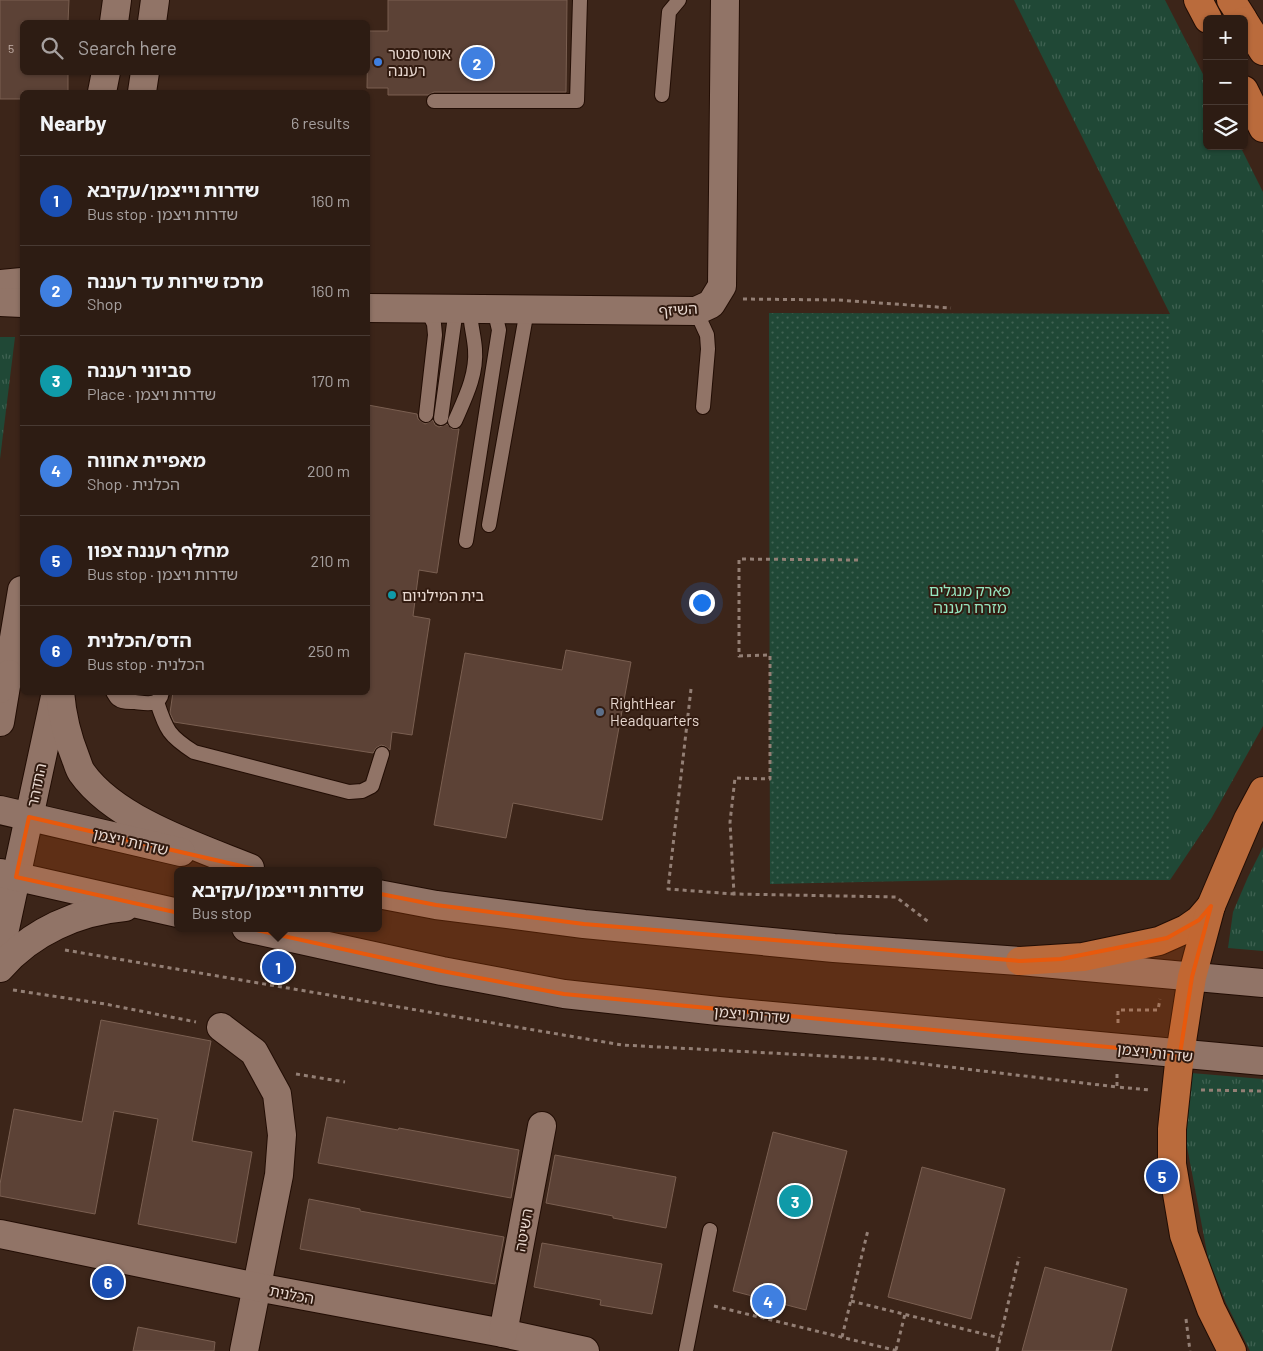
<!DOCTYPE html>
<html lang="en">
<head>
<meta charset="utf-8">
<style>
  :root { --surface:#2d1c13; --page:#392921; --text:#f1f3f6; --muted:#a7a1a0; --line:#483a33; --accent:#8c9099 }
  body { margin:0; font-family:Barlow,"Noto Sans Hebrew",sans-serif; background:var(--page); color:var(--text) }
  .controls { position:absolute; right:15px; top:15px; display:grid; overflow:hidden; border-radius:8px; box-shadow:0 1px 4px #0004 }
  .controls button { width:45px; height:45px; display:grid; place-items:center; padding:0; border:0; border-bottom:1px solid var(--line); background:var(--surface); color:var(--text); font:25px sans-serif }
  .you { position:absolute; left:701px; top:602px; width:18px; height:18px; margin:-12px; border:4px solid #fff; border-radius:50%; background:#1a73e8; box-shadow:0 0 0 8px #1a73e833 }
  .badge { display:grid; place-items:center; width:32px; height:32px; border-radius:50%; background:var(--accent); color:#fff; font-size:16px; font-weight:700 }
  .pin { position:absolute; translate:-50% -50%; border:2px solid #fff; box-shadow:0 1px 5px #0006 }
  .popup { position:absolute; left:174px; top:867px; width:208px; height:65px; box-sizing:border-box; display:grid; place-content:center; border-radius:8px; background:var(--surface); filter:drop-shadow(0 1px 4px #0005); font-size:16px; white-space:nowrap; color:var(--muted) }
  .popup b { font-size:19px; color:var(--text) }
  .popup::after { content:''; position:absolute; left:50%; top:100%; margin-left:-10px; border:10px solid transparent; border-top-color:var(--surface) }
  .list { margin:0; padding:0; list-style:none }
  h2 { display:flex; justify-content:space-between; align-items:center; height:65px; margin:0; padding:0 20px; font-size:21px }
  h2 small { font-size:16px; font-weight:400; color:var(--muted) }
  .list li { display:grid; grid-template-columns:32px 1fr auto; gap:15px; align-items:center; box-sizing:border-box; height:90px; padding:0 20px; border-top:1px solid var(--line) }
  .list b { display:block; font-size:19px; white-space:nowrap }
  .list p { margin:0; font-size:16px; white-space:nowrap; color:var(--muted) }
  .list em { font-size:16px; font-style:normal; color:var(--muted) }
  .icon { flex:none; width:28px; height:28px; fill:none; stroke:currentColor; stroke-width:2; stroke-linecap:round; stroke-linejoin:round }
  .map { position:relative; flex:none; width:1263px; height:1351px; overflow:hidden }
  .search { position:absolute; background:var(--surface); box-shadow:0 1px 4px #0004; left:20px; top:20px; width:350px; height:55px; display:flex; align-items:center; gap:12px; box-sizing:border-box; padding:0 18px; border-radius:8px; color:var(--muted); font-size:19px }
  .panel { position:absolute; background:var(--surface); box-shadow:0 1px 4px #0004; left:20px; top:90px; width:350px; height:605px; border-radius:8px }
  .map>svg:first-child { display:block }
  .grass { fill:url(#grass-tufts) }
  .park { fill:url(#park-dots) }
  .building { fill:#5c4236; stroke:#7a5f51 }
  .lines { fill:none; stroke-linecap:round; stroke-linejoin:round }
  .service-casing { stroke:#220d04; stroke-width:16 }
  .minor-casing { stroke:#220d04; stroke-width:30 }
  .tertiary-casing { stroke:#220d04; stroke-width:30 }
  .secondary-casing { stroke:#220d04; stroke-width:30 }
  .trunk-casing { stroke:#220d04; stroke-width:30 }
  .path { stroke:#937f75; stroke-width:3; stroke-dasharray:4 4; stroke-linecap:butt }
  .service { stroke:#917467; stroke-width:14 }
  .minor { stroke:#917467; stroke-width:28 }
  .tertiary { stroke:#917467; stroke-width:28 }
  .secondary { stroke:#917467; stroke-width:28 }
  .trunk { stroke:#ba6b3c; stroke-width:28 }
  .marked { fill:#e8590c; fill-opacity:0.2; stroke:#e8590c; stroke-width:4; stroke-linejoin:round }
  .shop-dot { fill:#3f7fe0; stroke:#321b10; stroke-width:2 }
  .culture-dot { fill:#0f9aa8; stroke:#321b10; stroke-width:2 }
  .service-dot { fill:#5c6f8a; stroke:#321b10; stroke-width:2 }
  .labels { text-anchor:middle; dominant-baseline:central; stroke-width:4; stroke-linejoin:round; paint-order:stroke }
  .number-label { font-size:12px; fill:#c5b2aa }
  .poi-label { font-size:15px; fill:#e8d8d0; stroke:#321b10; text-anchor:start }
  .street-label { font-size:15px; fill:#e8d8d0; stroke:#321b10 }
  .park-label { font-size:15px; fill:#96e6c0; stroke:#321b10 }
</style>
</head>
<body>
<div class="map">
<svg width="1263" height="1351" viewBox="0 0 1263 1351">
  <defs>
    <pattern id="grass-tufts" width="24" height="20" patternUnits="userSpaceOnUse" patternTransform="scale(1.25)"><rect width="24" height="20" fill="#204836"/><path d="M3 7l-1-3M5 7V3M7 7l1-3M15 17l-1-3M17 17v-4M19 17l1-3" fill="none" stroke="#406252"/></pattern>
    <pattern id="park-dots" width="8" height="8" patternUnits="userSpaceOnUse" patternTransform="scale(1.25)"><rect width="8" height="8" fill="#204836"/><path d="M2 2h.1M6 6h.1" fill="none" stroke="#406252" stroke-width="1.8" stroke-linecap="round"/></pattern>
  </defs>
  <rect width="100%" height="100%" fill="#3c2519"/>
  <g class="grass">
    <polygon points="1014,0 1165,0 1207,82 1207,146 1240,146 1263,192 1263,726 1211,819 1170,880 1170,314"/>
    <polygon points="0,337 15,337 0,459"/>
    <polygon points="1263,847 1263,951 1228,948 1233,912 1248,877"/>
    <polygon points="1191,1073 1263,1079 1263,1351 1250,1351 1226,1303 1208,1258 1185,1136"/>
  </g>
  <polygon class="park" points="769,313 1170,314 1170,880 956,880 770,884"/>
  <g class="building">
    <polygon points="0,0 69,0 68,22 22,22 22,72 68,72 68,92 22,92 22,99 0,99"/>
    <polygon points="388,0 567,0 566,92 434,92 428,95 388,95 388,88 367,88 368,31 388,31"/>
    <polygon points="368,405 417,414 418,419 425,424 433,420 435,425 439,427 447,424 452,429 459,429 437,573 419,570 413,616 430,619 412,735 392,732 390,750 385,746 381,745 376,748 373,753 174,722 170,713 173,692 368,692"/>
    <polygon points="566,650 631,662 602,820 513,803 506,838 434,825 465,653 562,670"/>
    <polygon points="101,1020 211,1041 192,1141 252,1152 236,1243 138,1224 158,1119 114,1111 95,1214 0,1196 0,1184 14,1109 82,1122"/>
    <polygon points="327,1117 398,1130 399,1128 519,1150 511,1198 318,1163"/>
    <polygon points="773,1132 847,1151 806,1310 733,1291"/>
    <polygon points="555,1155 676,1177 666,1228 613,1218 613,1216 546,1203"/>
    <polygon points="922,1167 1005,1189 971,1319 888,1297"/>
    <polygon points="309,1199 360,1209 360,1211 504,1237 495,1284 300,1249"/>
    <polygon points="542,1243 662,1264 652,1314 600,1305 601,1300 534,1287"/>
    <polygon points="1045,1267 1127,1289 1111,1351 1022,1351"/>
    <polygon points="138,1327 215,1342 214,1351 133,1351"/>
  </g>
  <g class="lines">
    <g class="service-casing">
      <g id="service">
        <polyline points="662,95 669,12 679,0"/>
        <polyline points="434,101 577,101 580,0"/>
        <polyline points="696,311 707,335 708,349 703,407"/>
        <polyline points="426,415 435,335 434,324 427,309"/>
        <polyline points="441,418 456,309"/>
        <path d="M 455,421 C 465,398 477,375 475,349 C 474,335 470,323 470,309"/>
        <polyline points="489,525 527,310"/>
        <polyline points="466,541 499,330 494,309"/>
        <path d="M 113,692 C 115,695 116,698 118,699 C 123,703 130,702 135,702 C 145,703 160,707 162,692"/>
        <path d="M 157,702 C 166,730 169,736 194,752 L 349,792 L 362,791 L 372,786 L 382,754"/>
        <polyline points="686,1351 710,1230"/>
      </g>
    </g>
    <g class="minor-casing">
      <g id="minor">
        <polyline points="0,284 22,282"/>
        <polyline points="0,302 22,303"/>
        <polyline points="368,308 696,311 711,304 722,286 725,0"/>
        <polyline points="221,1027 254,1052 277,1094 282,1135 279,1175 244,1351"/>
        <polyline points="0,1234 257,1287 503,1333 585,1351"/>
        <polyline points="503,1333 542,1126"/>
      </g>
    </g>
    <g class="tertiary-casing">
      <g id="tertiary">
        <polyline points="114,22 117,0"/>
        <polyline points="152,22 155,0"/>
        <polyline points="102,92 106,72"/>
        <polyline points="142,92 145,72"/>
        <polyline points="0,722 22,590"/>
        <polyline points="0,952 56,692"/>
      </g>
    </g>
    <g class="secondary-casing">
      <g id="secondary">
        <polyline points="0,689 9,674"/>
        <path d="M 60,692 C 62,716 67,737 76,759 C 78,764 79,769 82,773 C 115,820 198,847 250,868"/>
        <polyline points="0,810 181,852"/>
        <polyline points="0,873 178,913"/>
        <polyline points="378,894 436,905 584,924 834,948 1020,961 1263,983"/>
        <polyline points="246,928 442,971 564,994 718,1011 1263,1061"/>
        <path d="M 0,968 C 31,932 78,911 125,907"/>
      </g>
    </g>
    <g class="trunk-casing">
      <g id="trunk">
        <polyline points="1198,0 1208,19"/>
        <polyline points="1231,0 1243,19"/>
        <polyline points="1244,21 1263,51"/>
        <polyline points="1244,90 1263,128"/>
        <polyline points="1020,961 1083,957 1159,941 1186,929 1199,920 1211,906"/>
        <polyline points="1232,1351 1211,1309 1184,1235 1172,1164 1172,1129 1180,1054 1192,977 1211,906 1248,819 1263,791"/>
      </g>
    </g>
    <g class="path">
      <polyline points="743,299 838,300 951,308"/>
      <polyline points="858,560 739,559 739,656 770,655 770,779 735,778 730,822 734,894 896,897 930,923"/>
      <polyline points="691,689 668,889 734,894"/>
      <polyline points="65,950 622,1045 882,1059 1117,1087"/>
      <polyline points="13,990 105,1004 196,1022"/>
      <polyline points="1118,1023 1118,1010 1158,1010 1160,999"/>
      <polyline points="296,1074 345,1082"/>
      <polyline points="1117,1074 1117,1087 1150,1090"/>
      <polyline points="1201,1090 1263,1091"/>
      <polyline points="851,1301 1000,1338"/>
      <polyline points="714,1306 898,1351"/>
      <polyline points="1186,1319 1190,1351"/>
      <polyline points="842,1337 868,1230"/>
      <polyline points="896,1350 905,1314"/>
      <polyline points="997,1351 1019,1257"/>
    </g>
    <use href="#service" class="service"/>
    <use href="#minor" class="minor"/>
    <use href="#tertiary" class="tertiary"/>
    <use href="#secondary" class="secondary"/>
    <use href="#trunk" class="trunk"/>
  </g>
  <path class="marked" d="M 29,817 L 250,868 L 436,905 L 584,924 L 1020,961 L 1061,959 L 1167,938 L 1199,920 L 1211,906 L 1192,977 L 1180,1054 L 564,994 L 442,971 L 16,877 Z"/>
  <circle class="shop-dot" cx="378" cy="62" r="5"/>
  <circle class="culture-dot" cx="392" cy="595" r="5"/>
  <circle class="service-dot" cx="600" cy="712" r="5"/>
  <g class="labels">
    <g class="number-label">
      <text x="11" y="48">5</text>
    </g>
    <g class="poi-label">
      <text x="388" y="53">אוטו סנטר<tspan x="388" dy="17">רעננה</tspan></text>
      <text x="402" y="595">בית המילניום</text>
      <text x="610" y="703">RightHear<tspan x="610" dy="17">Headquarters</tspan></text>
    </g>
    <g class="street-label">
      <text transform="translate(678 309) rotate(-4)">השיזף</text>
      <text transform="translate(36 785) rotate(-78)">התדהר</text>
      <text transform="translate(131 841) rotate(13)">שדרות ויצמן</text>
      <text transform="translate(752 1014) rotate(5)">שדרות ויצמן</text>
      <text transform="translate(1155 1052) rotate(6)">שדרות ויצמן</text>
      <text transform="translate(523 1230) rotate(-80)">השיטה</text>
      <text transform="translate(292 1294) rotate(11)">הכלנית</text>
    </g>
    <g class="park-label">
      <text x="970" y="590">פארק מנגלים<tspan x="970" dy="17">מזרח רעננה</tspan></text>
    </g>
  </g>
</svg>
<div class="controls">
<button>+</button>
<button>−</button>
<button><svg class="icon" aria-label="layers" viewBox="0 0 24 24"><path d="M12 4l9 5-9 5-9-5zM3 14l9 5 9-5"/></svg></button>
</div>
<div class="you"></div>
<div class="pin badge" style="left:278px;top:967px;background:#1a4fb4">1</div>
<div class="popup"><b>שדרות וייצמן/עקיבא</b>Bus stop</div>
<div class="pin badge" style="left:477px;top:63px;background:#3f7fe0">2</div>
<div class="pin badge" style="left:795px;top:1201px;background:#0f9aa8">3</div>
<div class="pin badge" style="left:768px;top:1301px;background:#3f7fe0">4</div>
<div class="pin badge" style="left:1162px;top:1176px;background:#1a4fb4">5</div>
<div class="pin badge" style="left:108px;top:1282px;background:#1a4fb4">6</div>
<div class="search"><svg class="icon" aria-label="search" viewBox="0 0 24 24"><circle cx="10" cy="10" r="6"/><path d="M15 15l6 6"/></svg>Search here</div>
<section class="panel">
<h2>Nearby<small>6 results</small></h2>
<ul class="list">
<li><span class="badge" style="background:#1a4fb4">1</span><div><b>שדרות וייצמן/עקיבא</b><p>Bus stop · שדרות ויצמן</p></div><em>160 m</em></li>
<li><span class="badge" style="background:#3f7fe0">2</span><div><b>מרכז שירות עד רעננה</b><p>Shop</p></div><em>160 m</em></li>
<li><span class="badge" style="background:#0f9aa8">3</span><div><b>סביוני רעננה</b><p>Place · שדרות ויצמן</p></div><em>170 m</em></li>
<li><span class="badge" style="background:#3f7fe0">4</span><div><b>מאפיית אחווה</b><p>Shop · הכלנית</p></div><em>200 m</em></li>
<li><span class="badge" style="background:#1a4fb4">5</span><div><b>מחלף רעננה צפון</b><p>Bus stop · שדרות ויצמן</p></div><em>210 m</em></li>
<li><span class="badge" style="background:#1a4fb4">6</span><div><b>הדס/הכלנית</b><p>Bus stop · הכלנית</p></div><em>250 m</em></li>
</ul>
</section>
</div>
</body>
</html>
